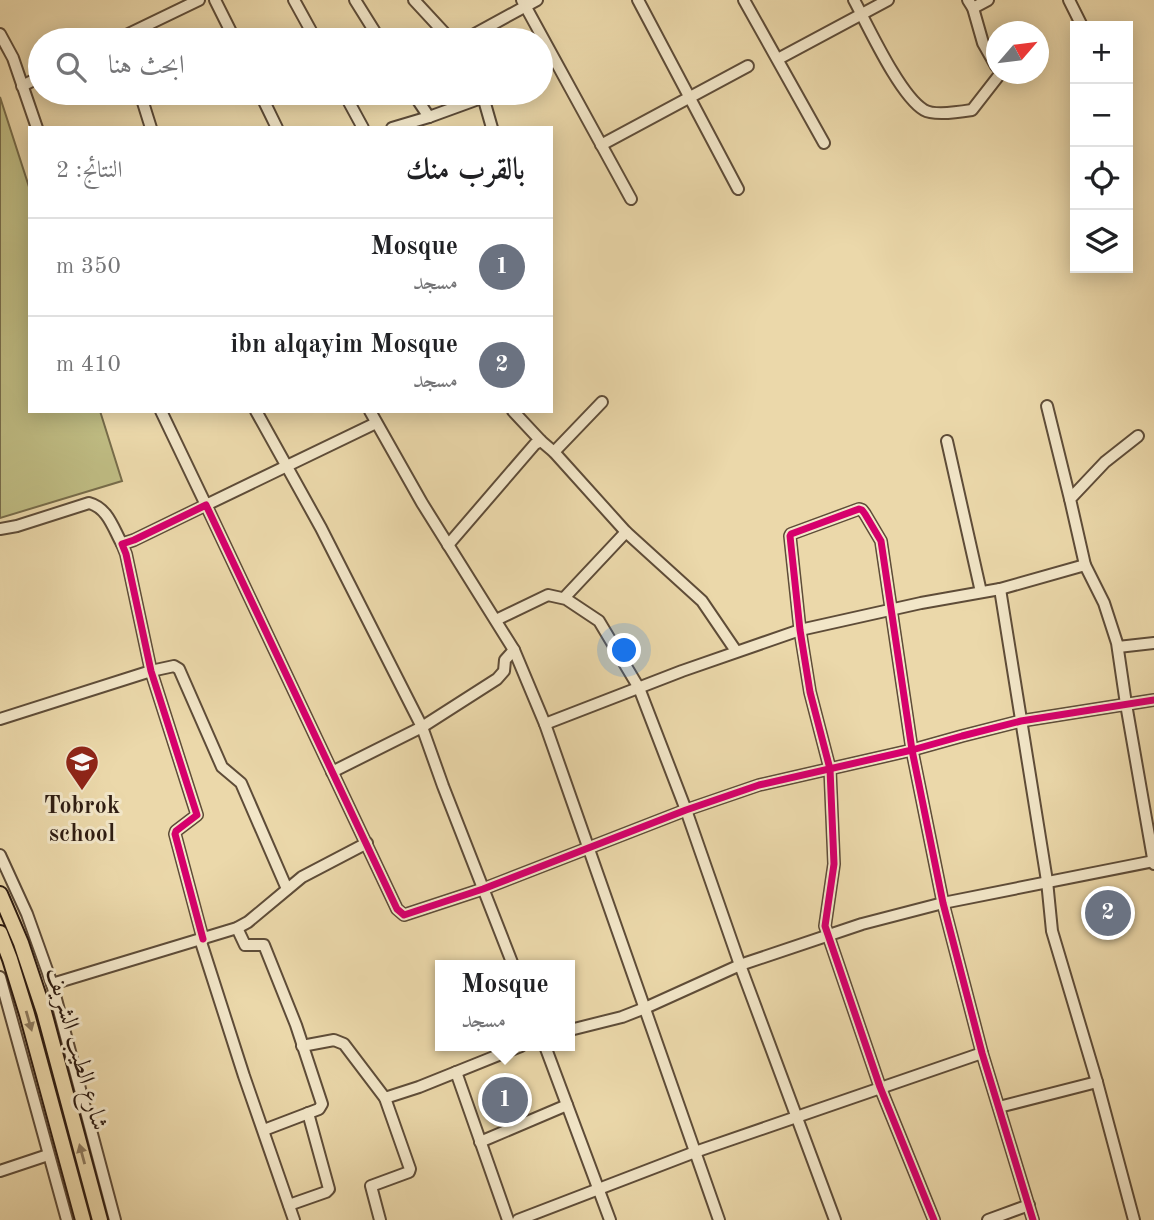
<!DOCTYPE html>
<html lang="ar">
<head>
<meta charset="utf-8">
<style>
  :root { --surface:#fff; --page:#f2f2f2; --text:#202124; --muted:#757577; --line:#e0e0e0; --accent:#8f2418 }
  body { margin:0; font-family:"Old Standard TT",Amiri,serif; background:var(--page); color:var(--text); direction:rtl }
  .controls { position:absolute; right:21px; top:21px; display:grid; overflow:hidden; border-radius:0px; box-shadow:0 4px 18px #0003 }
  .controls button { width:63px; height:63px; display:grid; place-items:center; padding:0; border:0; border-bottom:2px solid var(--line); background:var(--surface); color:var(--text); font:35px sans-serif }
  .compass { position:absolute; left:986px; top:21px; width:63px; height:63px; border-radius:50%; background:var(--surface); box-shadow:0 4px 18px #0003; rotate:62deg }
  .you { position:absolute; left:625px; top:651px; width:24px; height:24px; margin:-18px; border:5px solid #fff; border-radius:50%; background:#1a73e8; box-shadow:0 0 0 10px #1a73e833 }
  .badge { display:grid; place-items:center; width:46px; height:46px; border-radius:50%; background:var(--accent); color:#fff; font-size:23px; font-weight:700 }
  .pin { position:absolute; translate:-50% -50%; border:4px solid #fff; box-shadow:0 2px 7px #0006 }
  .popup { position:absolute; left:435px; top:960px; width:140px; height:91px; box-sizing:border-box; display:grid; place-content:center; border-radius:0px; background:var(--surface); filter:drop-shadow(0 2px 5px #0005); font-size:23px; white-space:nowrap; color:var(--muted) }
  .popup b { font-size:26px; color:var(--text) }
  .popup::after { content:''; position:absolute; left:50%; top:100%; margin-left:-14px; border:14px solid transparent; border-top-color:var(--surface) }
  .list { margin:0; padding:0; list-style:none }
  h2 { display:flex; justify-content:space-between; align-items:center; height:91px; margin:0; padding:0 28px; font-size:30px }
  h2 small { font-size:23px; font-weight:400; color:var(--muted) }
  .list li { display:grid; grid-template-columns:46px 1fr auto; gap:21px; align-items:center; box-sizing:border-box; height:98px; padding:0 28px; border-top:2px solid var(--line) }
  .list b { display:block; font-size:26px; white-space:nowrap }
  .list p { margin:0; font-size:23px; white-space:nowrap; color:var(--muted) }
  .list em { font-size:23px; font-style:normal; color:var(--muted) }
  .icon { flex:none; width:38px; height:38px; fill:none; stroke:currentColor; stroke-width:2; stroke-linecap:round; stroke-linejoin:round }
  .map { position:relative; flex:none; width:1154px; height:1220px; overflow:hidden; direction:ltr }
  .search { position:absolute; background:var(--surface); box-shadow:0 4px 18px #0003; left:28px; top:28px; width:525px; height:77px; display:flex; align-items:center; gap:18px; box-sizing:border-box; padding:0 24px; border-radius:38px; color:var(--muted); font-size:26px }
  .panel { position:absolute; background:var(--surface); box-shadow:0 4px 18px #0003; left:28px; top:126px; width:525px; height:287px; border-radius:0px; direction:rtl }
  .map>svg:first-child { display:block }
  .green { fill:#bfbc83; stroke:#776c4a; stroke-width:2 }
  .lines { fill:none; stroke-linecap:round; stroke-linejoin:round }
  .minor-casing { stroke:#5e4c38; stroke-width:14 }
  .major-casing { stroke:#2f1d12; stroke-width:18 }
  .minor { stroke:#f2e6c8; stroke-width:10 }
  .major { stroke:#ebd8aa; stroke-width:14 }
  .cycleway-casing { stroke:#f2e6c8; stroke-width:11 }
  .cycleway { stroke:#d6006c; stroke-width:7 }
  .oneway { fill:#8d7a5e }
  .labels { text-anchor:middle; dominant-baseline:central; stroke-width:6; stroke-linejoin:round; paint-order:stroke }
  .poi-label { font-size:24px; font-weight:bold; fill:#2f1d12; stroke:#f2e6c8 }
  .street-label { font-size:24px; fill:#2f1d12; stroke:#f2e6c8 }
</style>
</head>
<body>
<div class="map">
<svg width="1154" height="1220" viewBox="0 0 1154 1220">
  <rect width="100%" height="100%" fill="#ebd8aa"/>
  <filter id="stains"><feTurbulence type="fractalNoise" baseFrequency=".00286" numOctaves="4"/><feColorMatrix values="0 0 0 0 .2 0 0 0 0 .09 0 0 0 0 .02 0 0 0 .5 -.17"/></filter>
  <radialGradient id="worn" r=".72"><stop offset=".6" stop-color="#630" stop-opacity="0"/><stop offset="1" stop-color="#630" stop-opacity=".3"/></radialGradient>
  <polygon class="green" points="0,97 30,190 30,411 100,411 122,481 0,518"/>
  <g class="lines">
    <g class="minor-casing">
      <g id="minor">
        <polyline points="215,0 235,40"/>
        <polyline points="294,0 316,40"/>
        <polyline points="355,0 380,40"/>
        <polyline points="414,0 451,40"/>
        <polyline points="522,0 631,199"/>
        <polyline points="638,0 738,189"/>
        <polyline points="744,0 824,143"/>
        <path d="M 854,0 C 868,26 900,96 924,110 C 934,116 960,112 972,110 L 1000,74"/>
        <polyline points="968,0 973,8 983,43 996,66"/>
        <polyline points="1069,0 1082,26"/>
        <polyline points="973,8 988,0"/>
        <polyline points="0,34 13,58 37,128"/>
        <polyline points="116,40 199,0"/>
        <polyline points="464,40 537,0"/>
        <polyline points="778,59 888,0"/>
        <polyline points="22,86 40,77"/>
        <polyline points="140,93 151,128"/>
        <polyline points="260,93 277,128"/>
        <polyline points="344,93 363,128"/>
        <polyline points="413,93 429,117"/>
        <polyline points="482,93 492,128"/>
        <polyline points="392,128 429,117 484,97"/>
        <polyline points="601,145 748,66"/>
        <polyline points="1047,406 1070,499"/>
        <polyline points="161,411 206,505 376,423"/>
        <polyline points="256,411 321,528 422,727 443,786 513,965"/>
        <polyline points="370,411 422,503 514,650 545,724 719,1220"/>
        <polyline points="513,411 541,441 554,452 626,532 702,601 736,651"/>
        <polyline points="947,441 981,592"/>
        <polyline points="554,452 602,402"/>
        <path d="M 0,529 L 17,526 L 89,503 C 108,508 113,528 122,544"/>
        <polyline points="448,545 535,444 541,441"/>
        <polyline points="1085,565 1070,499 1105,462 1138,436"/>
        <polyline points="1000,589 1047,881 1052,931 1097,1082 1134,1220"/>
        <polyline points="564,598 626,532"/>
        <polyline points="496,620 548,595 566,599 599,621 639,688 686,810 740,965 835,1220"/>
        <polyline points="1118,647 1154,643"/>
        <polyline points="0,719 151,671 174,666 179,669 222,767 241,783 287,889"/>
        <polyline points="545,724 682,671 800,630 921,603 1000,589 1085,565 1104,603 1117,643 1126,704 1154,864"/>
        <polyline points="332,772 422,727 497,679 504,671 505,660 514,650"/>
        <polyline points="0,855 27,914 52,984 115,1220"/>
        <polyline points="237,928 245,945 264,945 296,1025 322,1104 319,1109 264,1130"/>
        <polyline points="200,939 244,1076 294,1220"/>
        <polyline points="203,939 175,834 176,831 197,815 151,671 126,554 122,544 134,540 206,505 397,909 404,915 483,889 686,810 759,785 912,750 962,736 1021,721 1154,700"/>
        <polyline points="0,977 67,1220"/>
        <polyline points="52,984 237,928 248,922 302,877 367,843"/>
        <polyline points="570,1030 622,1017 645,1008 740,965 862,924 943,903 1154,861"/>
        <polyline points="302,1046 334,1040 344,1044 385,1098 419,1087 521,1046"/>
        <polyline points="545,1046 610,1220"/>
        <polyline points="456,1072 508,1220"/>
        <polyline points="999,1107 1097,1082"/>
        <polyline points="480,1142 567,1105"/>
        <polyline points="0,1171 48,1155"/>
        <polyline points="289,1205 326,1192 329,1189 308,1113"/>
        <polyline points="380,1220 371,1186 409,1172 410,1169 385,1098"/>
        <polyline points="518,1220 695,1152 982,1053"/>
        <polyline points="934,1220 880,1087 825,926 834,864 830,769 810,692 800,630 790,536 791,534 859,509 862,510 865,514 881,541 912,750 943,903 982,1053 1033,1220"/>
        <polyline points="988,1220 1029,1205"/>
      </g>
    </g>
    <g class="major-casing">
      <g id="major">
        <polyline points="0,894 21,943 44,1012 100,1220"/>
        <polyline points="0,933 10,959 27,1014 83,1220"/>
      </g>
    </g>
    <use href="#minor" class="minor"/>
    <use href="#major" class="major"/>
    <g class="cycleway-casing">
      <g id="cycleway">
        <polyline points="203,939 175,834 176,831 197,815 151,671 126,554 122,544 134,540 206,505 397,909 404,915 483,889 686,810 759,785 912,750 962,736 1021,721 1154,700"/>
        <polyline points="934,1220 880,1087 825,926 834,864 830,769 810,692 800,630 790,536 791,534 859,509 862,510 865,514 881,541 912,750 943,903 982,1053 1033,1220"/>
      </g>
    </g>
    <use href="#cycleway" class="cycleway"/>
  </g>
  <defs><path id="oneway-solid" d="M-6-.8H1V-3.2L6.5 0L1 3.2V.8H-6Z" transform="scale(1.75)"/></defs>
  <g class="oneway">
    <use href="#oneway-solid" transform="translate(29 1021) rotate(74)"/>
    <use href="#oneway-solid" transform="translate(82 1154) rotate(-105)"/>
  </g>
  <defs>
    <g id="school-pin" transform="scale(1.75)"><path d="M0 17L-7.5 6A9.5 9.5 0 1 1 7.5 6Z" fill="#8f2418" stroke="#f2e6c8"/><path d="M0-5L7-2L0 1L-7-2ZM-4 1L0 2.5L4 1V4Q0 6-4 4Z" fill="#fff"/></g>
  </defs>
  <g fill-rule="evenodd">
    <use href="#school-pin" x="82" y="762"/>
  </g>
  <g class="labels">
    <g class="poi-label">
      <text x="82" y="807">Tobrok<tspan x="82" dy="28">school</tspan></text>
    </g>
    <g class="street-label">
      <text transform="translate(76 1049) rotate(74)">شارع الطيب الشريف</text>
    </g>
  </g>
  <rect width="100%" height="100%" filter="url(#stains)"/>
  <rect width="100%" height="100%" fill="url(#worn)"/>
</svg>
<div class="controls">
<button>+</button>
<button>−</button>
<button><svg class="icon" aria-label="locate" viewBox="0 0 24 24"><circle cx="12" cy="12" r="6"/><path d="M12 2v4M12 18v4M2 12h4M18 12h4"/></svg></button>
<button><svg class="icon" aria-label="layers" viewBox="0 0 24 24"><path d="M12 4l9 5-9 5-9-5zM3 14l9 5 9-5"/></svg></button>
</div>
<svg class="compass" viewBox="-18 -18 36 36"><path d="M0-13l5 13h-10z" fill="#e53935"/><path d="M0 13l5-13h-10z" fill="#757577"/></svg>
<div class="you"></div>
<div class="pin badge" style="left:505px;top:1100px;background:#6b7280">1</div>
<div class="popup"><b>Mosque</b>مسجد</div>
<div class="pin badge" style="left:1108px;top:913px;background:#6b7280">2</div>
<div class="search"><svg class="icon" aria-label="search" viewBox="0 0 24 24"><circle cx="10" cy="10" r="6"/><path d="M15 15l6 6"/></svg>ابحث هنا</div>
<section class="panel">
<h2>بالقرب منك<small>النتائج: 2</small></h2>
<ul class="list">
<li><span class="badge" style="background:#6b7280">1</span><div><b>Mosque</b><p>مسجد</p></div><em>350 m</em></li>
<li><span class="badge" style="background:#6b7280">2</span><div><b>ibn alqayim Mosque</b><p>مسجد</p></div><em>410 m</em></li>
</ul>
</section>
</div>
</body>
</html>
